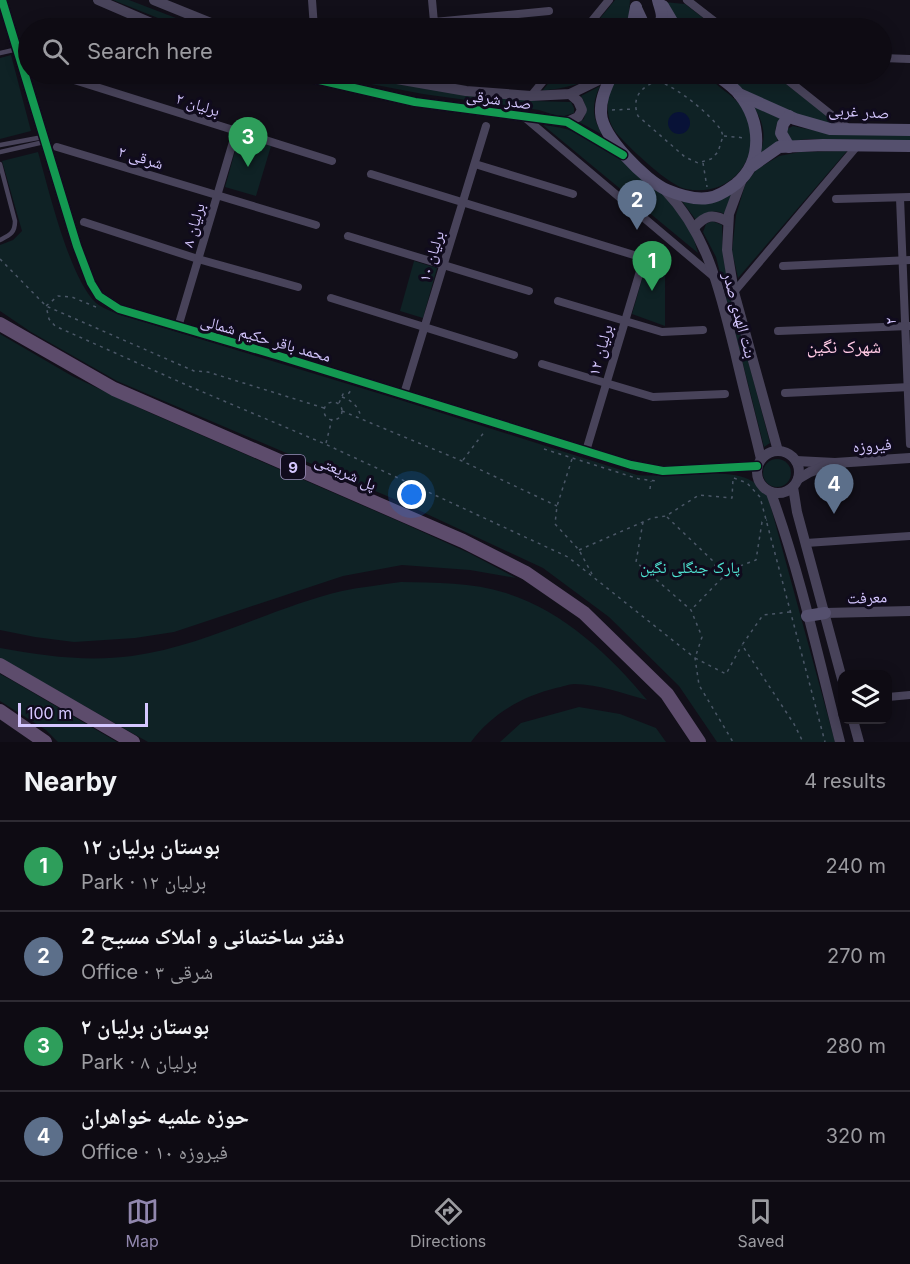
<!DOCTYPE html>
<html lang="en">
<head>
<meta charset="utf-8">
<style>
  :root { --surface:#0e0b13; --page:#1c1921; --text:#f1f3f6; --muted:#9b9ba0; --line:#2e2b33; --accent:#9187ae }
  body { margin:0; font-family:Inter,"Noto Naskh Arabic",sans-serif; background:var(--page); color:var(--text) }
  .controls { position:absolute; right:18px; bottom:18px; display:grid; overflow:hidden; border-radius:12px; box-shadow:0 3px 15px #0003 }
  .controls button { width:54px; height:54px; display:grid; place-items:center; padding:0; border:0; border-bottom:2px solid var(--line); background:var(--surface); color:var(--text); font:30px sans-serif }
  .scale { position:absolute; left:18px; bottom:15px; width:130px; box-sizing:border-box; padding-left:6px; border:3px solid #d5c7ff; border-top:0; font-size:16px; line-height:21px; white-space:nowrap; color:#d5c7ff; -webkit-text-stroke:4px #100b1d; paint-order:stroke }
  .you { position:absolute; left:412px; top:495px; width:21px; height:21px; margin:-15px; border:4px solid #fff; border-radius:50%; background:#1a73e8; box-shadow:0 0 0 9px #1a73e833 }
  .badge { display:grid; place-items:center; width:39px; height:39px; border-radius:50%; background:var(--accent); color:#fff; font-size:20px; font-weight:700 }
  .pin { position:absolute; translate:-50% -50px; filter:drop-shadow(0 2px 3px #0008) }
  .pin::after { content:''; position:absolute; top:32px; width:21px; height:18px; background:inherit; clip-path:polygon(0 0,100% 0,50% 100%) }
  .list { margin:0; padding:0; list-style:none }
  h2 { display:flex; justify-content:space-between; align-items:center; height:78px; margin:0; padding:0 24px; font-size:26px }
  h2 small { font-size:20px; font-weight:400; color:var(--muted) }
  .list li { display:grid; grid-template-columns:39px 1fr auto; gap:18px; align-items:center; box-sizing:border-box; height:90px; padding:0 24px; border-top:2px solid var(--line) }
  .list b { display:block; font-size:22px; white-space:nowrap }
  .list p { margin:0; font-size:20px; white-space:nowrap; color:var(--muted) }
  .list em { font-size:20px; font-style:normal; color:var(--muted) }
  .icon { flex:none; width:33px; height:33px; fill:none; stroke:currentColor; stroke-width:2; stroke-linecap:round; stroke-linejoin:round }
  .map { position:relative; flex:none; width:910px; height:742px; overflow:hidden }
  .search { position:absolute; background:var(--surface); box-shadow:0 3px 15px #0003; left:18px; right:18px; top:18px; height:66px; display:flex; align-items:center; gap:15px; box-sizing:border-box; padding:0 21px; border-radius:33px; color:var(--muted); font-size:22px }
  .sheet { height:438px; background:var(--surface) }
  nav { display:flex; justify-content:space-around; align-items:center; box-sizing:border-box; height:84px; border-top:2px solid var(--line); background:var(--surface); font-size:16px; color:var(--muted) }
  nav a { display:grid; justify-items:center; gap:3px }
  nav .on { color:var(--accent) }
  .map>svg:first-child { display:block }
  .green { fill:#0f2225 }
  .water { fill:#081237 }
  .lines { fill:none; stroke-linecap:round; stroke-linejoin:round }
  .path { stroke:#4b5767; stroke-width:1.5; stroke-dasharray:3 4.5; stroke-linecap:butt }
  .service { stroke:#48435a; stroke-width:4.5 }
  .minor { stroke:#48435a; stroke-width:8 }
  .tertiary { stroke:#48435a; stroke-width:10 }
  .secondary { stroke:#55506e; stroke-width:12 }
  .primary { stroke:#5d4c6c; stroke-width:14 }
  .cycleway-casing { stroke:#100b1d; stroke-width:11 }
  .cycleway { stroke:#139951; stroke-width:8 }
  .labels { text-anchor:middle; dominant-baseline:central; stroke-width:6; stroke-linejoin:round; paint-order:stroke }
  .shield { fill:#100b1d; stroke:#9a8fbb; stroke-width:1.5 }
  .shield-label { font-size:15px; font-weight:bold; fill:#d5c7ff }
  .street-label { font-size:16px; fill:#d5c7ff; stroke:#100b1d }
  .park-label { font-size:16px; fill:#4fe3d2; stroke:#100b1d }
  .neighbourhood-label { font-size:18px; fill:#ffc9e4; stroke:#100b1d }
</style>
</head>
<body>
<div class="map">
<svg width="910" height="742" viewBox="0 0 910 742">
  <rect width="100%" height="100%" fill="#120f19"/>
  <g class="green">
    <polygon points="113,0 129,0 202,28 183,28"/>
    <polygon points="615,0 630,0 628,28 592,28"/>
    <polygon points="664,2 685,4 716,28 681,28"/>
    <polygon points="11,55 31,131 0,139 0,58"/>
    <polygon points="328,74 352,74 402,85 534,101 571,102 574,108 574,113 561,117 539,110 423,94 355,81"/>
    <path d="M 556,74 L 600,74 C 583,85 562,88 542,91 Z"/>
    <path d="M 618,74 C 638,74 658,74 677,74 C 685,74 693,72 700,74 C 708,75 716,84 722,89 C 729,94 738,101 742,108 C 768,150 735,199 686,189 C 668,185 632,150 619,136 C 603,120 605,91 618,74 Z"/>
    <path d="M 722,74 L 773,74 L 838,124 C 796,119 754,100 722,74 Z"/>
    <path d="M 600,86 C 591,104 592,120 603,135 L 579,122 L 584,119 C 586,110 586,103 581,96 Z"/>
    <path d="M 753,106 L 781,119 C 773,127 775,133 779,144 L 760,153 C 767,135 763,121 753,106 Z"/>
    <path d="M 543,125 C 551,126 559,127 566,129 C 599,138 673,195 689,226 C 693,234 695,244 698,253 Z"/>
    <polygon points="793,126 826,133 910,135 910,140 807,139 792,141 788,140 787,129"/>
    <polygon points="239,137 271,146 256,196 225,187"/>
    <polygon points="847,151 738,278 732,251 736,215 745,185 756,170 779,156 800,152"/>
    <path d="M 38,152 C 49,190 69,277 96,303 C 102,308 113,312 121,315 L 394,398 L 637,475 C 668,478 722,467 748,479 C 755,482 761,488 767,493 L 835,742 L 717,742 L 679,686 L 609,617 L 543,568 L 401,502 L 117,381 L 31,332 L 0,311 L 0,245 L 13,240 L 22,231 L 2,161 Z"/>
    <path d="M 732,194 L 724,214 C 713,208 706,214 696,220 L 681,200 C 702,207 711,202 732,194 Z"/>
    <polygon points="712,221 722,225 723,257 731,297 770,443 764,447 716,257 703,232 706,224"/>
    <polygon points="414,261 437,268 423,318 400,311"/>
    <polygon points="647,262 665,268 665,326 632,314"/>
    <polygon points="0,334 72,376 148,412 405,524 469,553 516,578 470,570 402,565 343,576 174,632 135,638 74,642 35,637 0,630"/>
    <circle cx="777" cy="473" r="14"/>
    <path d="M 401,582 C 435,583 472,582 506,593 C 563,611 610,655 647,700 C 624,694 599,684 574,684 C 569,684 562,687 556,688 C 523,696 491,714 471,742 L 148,742 L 0,658 L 0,648 C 43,656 88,662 132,656 C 205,646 271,608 342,591 C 361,587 381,585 401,582 Z"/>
    <polygon points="0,674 13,681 117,742 58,742 46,730 0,701"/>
    <polygon points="579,707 620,714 656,728 666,742 500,742 521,723"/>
  </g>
  <circle class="water" cx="679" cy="123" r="11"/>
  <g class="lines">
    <g class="path">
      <polyline points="657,74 658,80"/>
      <path d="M 658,81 C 678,88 709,113 721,130 L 723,136 L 718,152 L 711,159 L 698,163 L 685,157 L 638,116 C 631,98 641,86 658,81 Z"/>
      <polyline points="612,110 634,109"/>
      <polyline points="724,136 746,138"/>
      <polyline points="703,163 707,187"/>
      <polyline points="0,259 46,306 194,371 208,372 324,408"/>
      <polyline points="96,307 72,297 58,296 46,306 49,319 55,326 191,387 325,444 568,557 695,658 699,685 733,742"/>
      <path d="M 342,397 C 353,401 359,407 361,418"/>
      <circle cx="333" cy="411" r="9"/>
      <polyline points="339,403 343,394 349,393 351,390"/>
      <polyline points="342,411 462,461 557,506"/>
      <polyline points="326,443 332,419"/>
      <polyline points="544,449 639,479 657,481"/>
      <polyline points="572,459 557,506 555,524 579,550 592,574"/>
      <polyline points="463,460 485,431"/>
      <polyline points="734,478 747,483 760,497 825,742"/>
      <polyline points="650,489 651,481"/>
      <polyline points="667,517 712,560 722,578 691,610"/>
      <polyline points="643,522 636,562 691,610 702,637 695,658 726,674 742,645"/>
      <polyline points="579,550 652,518 666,516 699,495 732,498 733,479"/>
      <polyline points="722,578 729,570 756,560 762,522 767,520"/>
      <polyline points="790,612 763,615 742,645 794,724 803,742"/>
    </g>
    <g class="service">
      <polyline points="0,53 18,49"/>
      <polyline points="0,145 43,137"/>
      <polyline points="0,152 44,142"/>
      <path d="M 0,164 L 15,221 C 15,233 10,235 0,240"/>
    </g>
    <g class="minor">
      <polyline points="312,0 314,28"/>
      <polyline points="432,0 434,22 549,11"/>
      <polyline points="687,0 723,28"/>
      <polyline points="586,28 609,0"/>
      <polyline points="882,58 910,59"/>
      <polyline points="55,74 332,161"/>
      <polyline points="780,74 849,129"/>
      <polyline points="531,96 549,74"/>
      <polyline points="523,116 714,277"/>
      <polyline points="57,147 316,225"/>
      <polyline points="475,164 573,194"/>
      <polyline points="371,174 663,264"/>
      <polyline points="900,198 910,444"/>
      <polyline points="836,199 910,197"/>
      <polyline points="84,222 198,259 298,287"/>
      <polyline points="348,236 529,291"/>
      <polyline points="783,266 910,260"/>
      <polyline points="734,292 858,145"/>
      <polyline points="331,298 514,355"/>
      <polyline points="558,301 662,332 703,330"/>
      <polyline points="178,327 236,132"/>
      <polyline points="778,331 909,326"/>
      <polyline points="542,364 653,397 725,394"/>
      <polyline points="785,393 910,387"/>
      <polyline points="404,394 486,126"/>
      <polyline points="586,451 644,258"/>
      <polyline points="806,543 910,536"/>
      <polyline points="888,697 910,695"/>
    </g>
    <g class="tertiary">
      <polyline points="2,0 77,246 91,283 99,296 119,309 279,356 631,465 663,471 757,466"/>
      <polyline points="98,0 163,28"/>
      <polyline points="154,0 223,28"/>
      <polyline points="293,74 415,102 567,122 622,154"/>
      <polyline points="368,74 466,91 531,96 570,94 611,74"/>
      <polyline points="567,122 578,117 582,110 578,101 570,94"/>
      <polyline points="742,179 729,214 727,250 734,292 778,451"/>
      <path d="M 665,190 C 709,236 720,293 735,352 C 743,388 753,424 761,459"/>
      <path d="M 694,228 C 705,215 713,213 728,222"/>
      <circle cx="778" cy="472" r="21"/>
      <polyline points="796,461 835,463 910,458"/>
      <polyline points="798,479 810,472 829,465"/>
      <polyline points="793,487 797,512 842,679"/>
      <path d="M 771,493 C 800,572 819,660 840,742"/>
      <polyline points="825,613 910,611"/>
      <polyline points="853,720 859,742"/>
    </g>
    <g class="secondary">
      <polyline points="663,6 676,28"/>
      <path d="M 636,8 L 644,25 L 659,25 C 665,17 660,9 658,0"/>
      <polyline points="632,28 636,7"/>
      <path d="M 612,74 C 607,86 600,99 601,113 C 602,137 646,181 667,190 C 679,195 695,200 708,198 C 718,197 728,190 736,184 C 764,161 761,121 739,94 C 733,86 723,80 715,74"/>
      <polyline points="739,94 795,119 830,129 910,130"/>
      <polyline points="789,116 783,124 781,133 789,147"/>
      <polyline points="752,166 779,147 823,145 910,146"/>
      <polyline points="807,616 825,613"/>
    </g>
    <g class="primary">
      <polyline points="0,324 114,389 463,541 526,573 584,613 667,694 699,742"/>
      <polyline points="0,665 133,742"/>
      <polyline points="0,711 45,742"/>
    </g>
    <g class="cycleway-casing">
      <g id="cycleway">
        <polyline points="2,0 77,246 91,283 99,296 119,309 279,356 631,465 663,471 757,466"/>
        <polyline points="293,74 415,102 567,122 623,155"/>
      </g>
    </g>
    <use href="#cycleway" class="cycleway"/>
  </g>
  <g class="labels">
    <rect class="shield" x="281" y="455" width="24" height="24" rx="4.5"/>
    <g class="shield-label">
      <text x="293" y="467">9</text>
    </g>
    <g class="street-label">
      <text transform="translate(499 99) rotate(8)">صدر شرقی</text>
      <text transform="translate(198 104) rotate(18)">برلیان ۲</text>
      <text transform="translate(859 111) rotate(3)">صدر غربی</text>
      <text transform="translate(141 157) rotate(17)">۲ شرقی</text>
      <text transform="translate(193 225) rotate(-74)">برلیان ۸</text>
      <text transform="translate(431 256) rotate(-73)">برلیان ۱۰</text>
      <text transform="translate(740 315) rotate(75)">بنت الهدی صدر</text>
      <text transform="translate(890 321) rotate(-92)">۲</text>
      <text transform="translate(266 338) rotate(16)">محمد باقر حکیم شمالی</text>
      <text transform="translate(600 350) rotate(-74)">برلیان ۱۲</text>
      <text transform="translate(872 445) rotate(-4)">فیروزه</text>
      <text transform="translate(346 472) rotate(24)">پل شریعتی</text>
      <text transform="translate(867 597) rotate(-2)">معرفت</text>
    </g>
    <g class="park-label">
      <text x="690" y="567">پارک جنگلی نگین</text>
    </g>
    <g class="neighbourhood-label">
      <text x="844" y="346">شهرک نگین</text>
    </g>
  </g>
</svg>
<div class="controls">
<button><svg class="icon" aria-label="layers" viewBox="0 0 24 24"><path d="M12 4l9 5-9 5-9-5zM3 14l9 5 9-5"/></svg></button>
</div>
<div class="scale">100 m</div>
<div class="you"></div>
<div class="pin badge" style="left:652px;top:291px;background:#2e9e5b">1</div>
<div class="pin badge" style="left:637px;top:230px;background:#5c6f8a">2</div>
<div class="pin badge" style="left:248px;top:167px;background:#2e9e5b">3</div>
<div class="pin badge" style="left:834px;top:514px;background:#5c6f8a">4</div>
<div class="search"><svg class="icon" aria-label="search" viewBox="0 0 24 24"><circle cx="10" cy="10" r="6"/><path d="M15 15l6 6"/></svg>Search here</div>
</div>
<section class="sheet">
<h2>Nearby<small>4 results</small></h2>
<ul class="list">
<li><span class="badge" style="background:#2e9e5b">1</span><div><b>بوستان برلیان ۱۲</b><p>Park · برلیان ۱۲</p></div><em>240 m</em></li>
<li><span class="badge" style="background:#5c6f8a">2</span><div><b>دفتر ساختمانی و املاک مسیح 2</b><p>Office · ۳ شرقی</p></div><em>270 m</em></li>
<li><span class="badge" style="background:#2e9e5b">3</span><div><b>بوستان برلیان ۲</b><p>Park · برلیان ۸</p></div><em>280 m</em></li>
<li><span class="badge" style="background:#5c6f8a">4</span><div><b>حوزه علمیه خواهران</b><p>Office · فیروزه ۱۰</p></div><em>320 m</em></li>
</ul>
</section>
<nav>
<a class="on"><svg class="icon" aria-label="map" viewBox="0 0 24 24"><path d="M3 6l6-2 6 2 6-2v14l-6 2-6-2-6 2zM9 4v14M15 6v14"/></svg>Map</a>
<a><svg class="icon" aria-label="directions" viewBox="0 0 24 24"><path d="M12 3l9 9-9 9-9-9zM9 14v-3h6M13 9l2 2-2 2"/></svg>Directions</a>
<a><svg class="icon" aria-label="saved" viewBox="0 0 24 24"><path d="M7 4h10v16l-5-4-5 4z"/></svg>Saved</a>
</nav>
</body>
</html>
